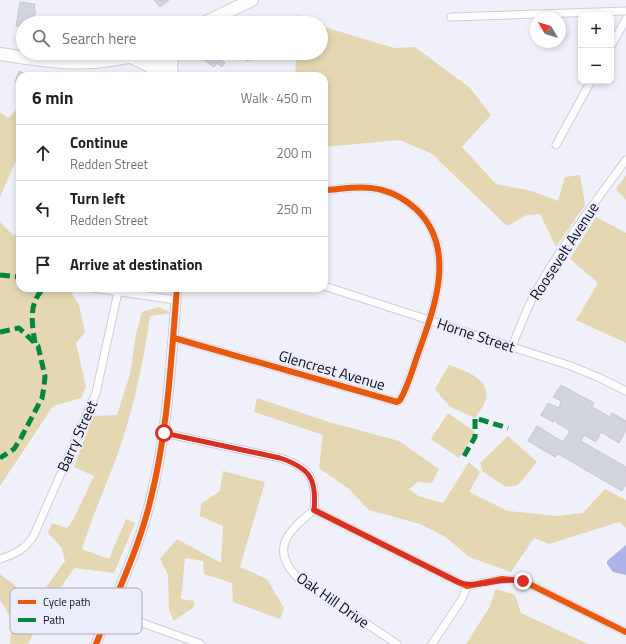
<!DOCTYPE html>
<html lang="en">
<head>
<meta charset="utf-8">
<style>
  :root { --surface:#fff; --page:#f2f2f2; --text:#222; --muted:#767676; --line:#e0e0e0 }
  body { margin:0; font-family:"Titillium Web",sans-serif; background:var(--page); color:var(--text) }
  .controls { position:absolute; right:12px; top:12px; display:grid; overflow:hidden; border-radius:8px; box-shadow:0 2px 6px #0003 }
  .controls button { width:36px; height:36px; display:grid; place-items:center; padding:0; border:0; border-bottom:1px solid var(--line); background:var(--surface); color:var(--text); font:20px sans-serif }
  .compass { position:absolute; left:530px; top:12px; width:36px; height:36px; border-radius:50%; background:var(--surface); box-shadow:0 2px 6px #0003; rotate:308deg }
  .stop { position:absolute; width:12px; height:12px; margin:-9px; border:3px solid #d93025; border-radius:50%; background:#fff }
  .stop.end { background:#d93025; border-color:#fff; box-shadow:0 1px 4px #0008 }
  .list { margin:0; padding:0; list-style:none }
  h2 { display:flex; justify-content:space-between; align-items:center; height:52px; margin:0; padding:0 16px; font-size:17px }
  h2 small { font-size:13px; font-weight:400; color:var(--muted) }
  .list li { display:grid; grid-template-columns:26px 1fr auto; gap:12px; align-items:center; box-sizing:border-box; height:56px; padding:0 16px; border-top:1px solid var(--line) }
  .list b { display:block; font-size:15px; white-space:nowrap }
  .list p { margin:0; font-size:13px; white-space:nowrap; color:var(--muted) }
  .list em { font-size:13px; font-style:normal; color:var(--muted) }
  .icon { flex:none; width:22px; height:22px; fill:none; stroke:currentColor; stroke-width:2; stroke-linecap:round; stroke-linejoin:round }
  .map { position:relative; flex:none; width:626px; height:644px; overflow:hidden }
  .search { position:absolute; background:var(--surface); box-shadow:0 2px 6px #0003; left:16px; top:16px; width:312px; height:44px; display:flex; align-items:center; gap:10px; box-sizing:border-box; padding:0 14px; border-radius:22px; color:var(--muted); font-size:15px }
  .panel { position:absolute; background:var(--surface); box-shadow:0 2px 6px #0003; left:16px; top:72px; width:312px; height:220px; border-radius:12px }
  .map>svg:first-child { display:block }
  .green { fill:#e5d7b2 }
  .water { fill:#aeb4e8 }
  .building { fill:#d3d5de; stroke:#c8c9d1 }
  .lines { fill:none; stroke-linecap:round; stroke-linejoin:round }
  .minor-casing { stroke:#cdced7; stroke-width:9 }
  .tertiary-casing { stroke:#cdced7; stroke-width:11 }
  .primary-casing { stroke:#cdced7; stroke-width:14 }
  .minor { stroke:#fdfdfe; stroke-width:7 }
  .tertiary { stroke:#fdfdfe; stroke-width:9 }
  .primary { stroke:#fdfdfe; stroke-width:12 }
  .quiet { stroke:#00873e; stroke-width:5; stroke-dasharray:10 5; stroke-linecap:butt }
  .cycleway-casing { stroke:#ebedfd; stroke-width:8 }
  .cycleway { stroke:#e8590c; stroke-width:6 }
  .route { stroke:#d93025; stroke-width:5 }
  .labels { text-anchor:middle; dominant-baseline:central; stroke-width:3.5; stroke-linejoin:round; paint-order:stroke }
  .street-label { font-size:15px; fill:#0d0e16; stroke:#ebedfd }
  .key { fill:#ebedfd; stroke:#a8aab8; stroke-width:1 }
  .key-label { font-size:11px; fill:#0d0e16 }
</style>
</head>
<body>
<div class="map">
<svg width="626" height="644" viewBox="0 0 626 644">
  <rect width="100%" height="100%" fill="#eff0f9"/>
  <g class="green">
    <polygon points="298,15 314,23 287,23 287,21"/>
    <polygon points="321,26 394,48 415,47 470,88 491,115 462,147 496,184 532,191 558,201 565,177 580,175 585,205 556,247 540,214 527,215 507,226 432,154 400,140 324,147 324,76 295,76 296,60 294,53 321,53"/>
    <polygon points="20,106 20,151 0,197 0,112 8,118"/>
    <polygon points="626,175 626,200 616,189"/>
    <polygon points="596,217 626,233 626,343 576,320 598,283 570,259"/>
    <polygon points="0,222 14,236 20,231 20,288 74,288 72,294 79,305 85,332 76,343 86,387 81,398 53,406 0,486"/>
    <path d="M 159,307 L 171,313 L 150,316 C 143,366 132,416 114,464 C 103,492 91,520 82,549 L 109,559 L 126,519 L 135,523 L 114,573 L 74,568 L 48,606 L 28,644 L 10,644 L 12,620 L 0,600 L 0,574 L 34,600 L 42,593 L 65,561 L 62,548 L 48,533 L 52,523 L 67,528 L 73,520 L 94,476 L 74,467 L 93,416 L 117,415 L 130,374 L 136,334 L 142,312 Z"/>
    <path d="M 449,365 C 463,370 490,378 486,398 C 485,405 478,413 475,418 L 449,406 L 435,389 Z"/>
    <polygon points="257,398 329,422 399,441 439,469 432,483 418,482 409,489 418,496 443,503 469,462 480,472 469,492 508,511 558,516 583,513 605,489 626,500 626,528 619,522 549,544 534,538 511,572 469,557 447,538 420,524 369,510 349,489 319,468 323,435 254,412"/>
    <polygon points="448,413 475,432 459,458 431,439"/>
    <polygon points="508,436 537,462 518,485 506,487 483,472 480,463"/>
    <polygon points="223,471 265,482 240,567 267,579 284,608 280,619 233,602 232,583 204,574 203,561 185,558 181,599 194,601 194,607 174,621 169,610 168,575 160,559 177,539 221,563 223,526 200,516 201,504 220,491"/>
    <polygon points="496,589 515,595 521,613 588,644 466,644 489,608"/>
  </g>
  <polygon class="water" points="626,545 626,575 613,572 607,564 607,561"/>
  <g class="building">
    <polygon points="154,0 169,0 160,7"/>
    <polygon points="20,2 35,4 34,10 36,11 33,20 31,20 31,23 23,23 23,27 16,26"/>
    <polygon points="210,53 225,53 214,67 204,60"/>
    <polygon points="244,53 265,53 247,61"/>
    <polygon points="220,59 225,63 222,67 217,63"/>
    <polygon points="19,71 26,74 26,76 20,76 20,84 15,82"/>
    <polygon points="561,385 594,403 592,407 610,417 612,413 626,421 626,430 619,443 601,432 596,442 584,435 581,441 626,467 626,484 622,491 558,454 555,457 528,441 537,426 563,442 570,431 557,423 558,422 554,420 553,422 541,415 548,403 559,408 561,401 553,397"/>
  </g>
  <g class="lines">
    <g class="minor-casing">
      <g id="minor">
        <polyline points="451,17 626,11"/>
        <polyline points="611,46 626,19"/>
        <polyline points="556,145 591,81"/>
        <polyline points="324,286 571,366 600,378 626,391"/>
        <polyline points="93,288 176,300"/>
        <path d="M 174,338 L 397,402 L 400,400 C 409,385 413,367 419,351 C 435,306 457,248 416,209 C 407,201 394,193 382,190 C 363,185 343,189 324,190"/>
        <path d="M 512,347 C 518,331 525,314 532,299 C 558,250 593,205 626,160"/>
        <path d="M 164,433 L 280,458 C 310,467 317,479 314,510"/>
        <polyline points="314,510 458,582 467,586 502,579 523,581 626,632"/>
        <path d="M 314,510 C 290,530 268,548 298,578 L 397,644"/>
        <path d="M 0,559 C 15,554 26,549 34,535 L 96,393 L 118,292"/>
        <polyline points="109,611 201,644"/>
        <polyline points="432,644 462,599 467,586"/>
      </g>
    </g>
    <g class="tertiary-casing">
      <g id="tertiary">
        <polyline points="153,53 161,76"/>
        <polyline points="161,53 170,75"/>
        <path d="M 96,644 C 115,598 138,551 150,502 C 168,431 171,360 177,288"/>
      </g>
    </g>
    <g class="primary-casing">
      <g id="primary">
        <polyline points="204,23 252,0"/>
        <path d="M 0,54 C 54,63 91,68 145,53"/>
        <polyline points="129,56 148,65 161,76"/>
        <polyline points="172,76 171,64 174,53"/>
      </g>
    </g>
    <use href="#minor" class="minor"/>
    <use href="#tertiary" class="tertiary"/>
    <use href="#primary" class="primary"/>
    <g class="quiet">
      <polyline points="0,275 20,277"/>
      <polyline points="0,332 19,328 38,346 45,376 44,387 42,398 21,438 14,449 0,458"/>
      <path d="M 35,343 C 32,323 28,303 44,288"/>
      <polyline points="464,456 475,437 475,418 508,428"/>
    </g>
    <g class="cycleway-casing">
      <g id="cycleway">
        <path d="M 174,338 L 397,402 L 400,400 C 409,385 413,367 419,351 C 435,306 457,248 416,209 C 407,201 394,193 382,190 C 363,185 343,189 324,190"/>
        <polyline points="314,510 458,582 467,586 502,579 523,581 626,632"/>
        <path d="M 96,644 C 115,598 138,551 150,502 C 168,431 171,360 177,288"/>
      </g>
    </g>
    <use href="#cycleway" class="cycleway"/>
  </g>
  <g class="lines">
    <path class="route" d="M 164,433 L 280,458 C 310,468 317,479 314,510 L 458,582 C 479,590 499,576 523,581"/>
  </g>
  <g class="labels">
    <g class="street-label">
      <text transform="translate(564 251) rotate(-57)">Roosevelt Avenue</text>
      <text transform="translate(476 335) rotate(18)">Horne Street</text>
      <text transform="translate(332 370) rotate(16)">Glencrest Avenue</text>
      <text transform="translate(77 436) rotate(-66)">Barry Street</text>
      <text transform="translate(333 600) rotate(35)">Oak Hill Drive</text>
    </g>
  </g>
  <rect x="10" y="588" width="132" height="46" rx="6" class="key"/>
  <rect x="18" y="600" width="18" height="4" fill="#e8590c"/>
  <rect x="18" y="618" width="18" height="4" fill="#00873e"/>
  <g class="key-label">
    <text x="43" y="606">Cycle path</text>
    <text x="43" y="624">Path</text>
  </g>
</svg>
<div class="controls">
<button>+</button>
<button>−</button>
</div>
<svg class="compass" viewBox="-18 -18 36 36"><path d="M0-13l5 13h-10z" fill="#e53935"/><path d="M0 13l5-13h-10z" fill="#767676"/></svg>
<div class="stop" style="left:164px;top:433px"></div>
<div class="stop end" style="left:523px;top:581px"></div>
<div class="search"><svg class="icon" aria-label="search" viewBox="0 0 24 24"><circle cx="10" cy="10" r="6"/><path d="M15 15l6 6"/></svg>Search here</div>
<section class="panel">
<h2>6 min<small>Walk · 450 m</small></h2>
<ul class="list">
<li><svg class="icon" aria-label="ahead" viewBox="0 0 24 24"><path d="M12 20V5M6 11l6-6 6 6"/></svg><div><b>Continue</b><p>Redden Street</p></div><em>200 m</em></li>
<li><svg class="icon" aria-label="left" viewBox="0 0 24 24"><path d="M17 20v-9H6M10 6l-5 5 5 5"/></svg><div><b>Turn left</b><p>Redden Street</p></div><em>250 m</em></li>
<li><svg class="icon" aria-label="arrive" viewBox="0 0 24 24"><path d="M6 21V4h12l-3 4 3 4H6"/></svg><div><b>Arrive at destination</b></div></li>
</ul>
</section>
</div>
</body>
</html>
